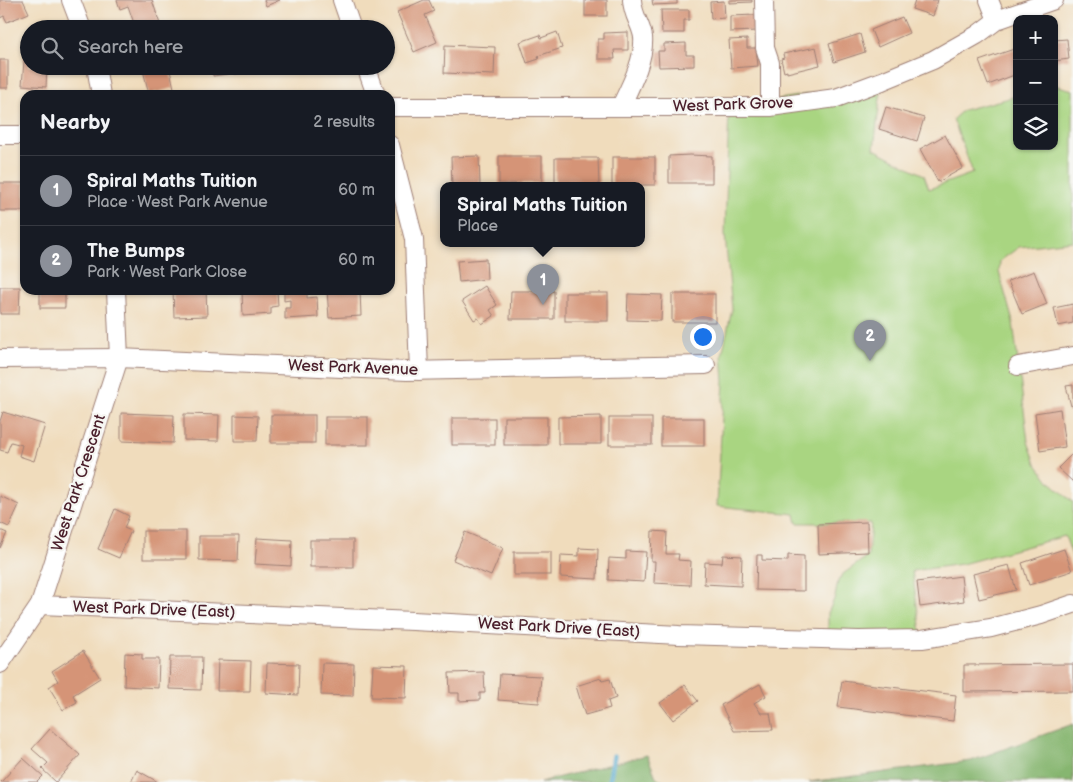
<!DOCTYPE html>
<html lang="en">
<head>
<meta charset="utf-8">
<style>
  :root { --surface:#171b24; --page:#242831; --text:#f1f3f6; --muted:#9ea1a6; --line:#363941; --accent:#8c9099 }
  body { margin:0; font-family:"Balsamiq Sans",sans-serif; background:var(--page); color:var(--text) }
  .controls { position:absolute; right:15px; top:15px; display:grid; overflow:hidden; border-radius:10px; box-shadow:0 1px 4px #0004 }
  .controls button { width:45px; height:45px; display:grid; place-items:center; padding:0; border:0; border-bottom:1px solid var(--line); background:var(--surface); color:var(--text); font:25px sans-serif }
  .you { position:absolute; left:702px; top:336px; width:18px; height:18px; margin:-12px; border:4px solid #fff; border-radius:50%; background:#1a73e8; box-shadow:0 0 0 8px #1a73e833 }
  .badge { display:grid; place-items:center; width:32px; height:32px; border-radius:50%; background:var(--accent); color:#fff; font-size:16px; font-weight:700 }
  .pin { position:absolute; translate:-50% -41px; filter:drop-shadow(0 1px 2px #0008) }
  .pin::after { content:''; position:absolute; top:26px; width:18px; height:15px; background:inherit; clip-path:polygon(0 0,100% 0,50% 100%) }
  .popup { position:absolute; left:440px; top:182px; width:205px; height:65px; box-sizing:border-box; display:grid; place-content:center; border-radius:10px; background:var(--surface); filter:drop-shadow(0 1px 4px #0005); font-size:16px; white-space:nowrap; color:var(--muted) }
  .popup b { font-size:19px; color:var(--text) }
  .popup::after { content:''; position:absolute; left:50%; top:100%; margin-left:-10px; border:10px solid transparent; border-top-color:var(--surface) }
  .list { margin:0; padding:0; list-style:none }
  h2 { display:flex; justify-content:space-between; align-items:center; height:65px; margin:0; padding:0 20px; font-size:21px }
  h2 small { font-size:16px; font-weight:400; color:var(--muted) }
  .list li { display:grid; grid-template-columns:32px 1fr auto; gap:15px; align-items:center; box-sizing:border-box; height:70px; padding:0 20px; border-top:1px solid var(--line) }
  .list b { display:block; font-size:19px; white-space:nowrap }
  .list p { margin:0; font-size:16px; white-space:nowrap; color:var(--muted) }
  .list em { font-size:16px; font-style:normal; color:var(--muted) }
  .icon { flex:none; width:28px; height:28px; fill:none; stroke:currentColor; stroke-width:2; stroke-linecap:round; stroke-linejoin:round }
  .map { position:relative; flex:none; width:1073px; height:782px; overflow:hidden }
  .search { position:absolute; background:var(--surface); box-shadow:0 1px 4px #0004; left:20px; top:20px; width:375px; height:55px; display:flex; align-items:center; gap:12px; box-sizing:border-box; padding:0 18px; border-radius:28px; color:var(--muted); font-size:19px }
  .panel { position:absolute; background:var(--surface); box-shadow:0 1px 4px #0004; left:20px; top:90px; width:375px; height:205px; border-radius:15px }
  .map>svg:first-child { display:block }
  .green { fill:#a9d581; stroke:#7a7a56 }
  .forest { fill:#86b66f; stroke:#686a4d }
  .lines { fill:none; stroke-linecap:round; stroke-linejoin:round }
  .stream { stroke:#4da4ca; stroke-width:5.5 }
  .building { fill:#d59477 }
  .street-casing { stroke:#9d7e74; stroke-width:20 }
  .street { stroke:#fff; stroke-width:18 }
  .labels { text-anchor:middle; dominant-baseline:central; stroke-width:4.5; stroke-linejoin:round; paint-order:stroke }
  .street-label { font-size:16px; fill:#4a1f2b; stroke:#f6f6f2 }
</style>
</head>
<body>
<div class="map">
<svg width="1073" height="782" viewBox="0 0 1073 782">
  <rect width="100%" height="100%" fill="#f6f6f2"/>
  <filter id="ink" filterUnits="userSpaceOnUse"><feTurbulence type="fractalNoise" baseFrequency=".02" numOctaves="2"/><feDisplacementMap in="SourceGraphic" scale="10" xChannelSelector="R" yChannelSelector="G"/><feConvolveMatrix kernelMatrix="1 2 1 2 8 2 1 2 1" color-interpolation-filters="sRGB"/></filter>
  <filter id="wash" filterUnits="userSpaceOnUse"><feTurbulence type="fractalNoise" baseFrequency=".0096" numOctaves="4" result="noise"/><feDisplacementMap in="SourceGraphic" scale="20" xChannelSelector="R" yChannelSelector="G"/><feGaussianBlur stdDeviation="1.12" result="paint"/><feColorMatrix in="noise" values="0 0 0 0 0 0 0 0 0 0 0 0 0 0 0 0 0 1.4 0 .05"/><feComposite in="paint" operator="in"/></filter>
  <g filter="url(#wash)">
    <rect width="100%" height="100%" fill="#f0dcbc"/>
    <polygon class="green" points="882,81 874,149 924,175 929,189 973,173 953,119 963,110 1017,96 1017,146 1054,146 1054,87 1058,86 1073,90 1073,241 1019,247 1000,261 999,272 1013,322 1028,442 1036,463 1049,481 1073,502 1073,558 1065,536 962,564 912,571 922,639 828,640 828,613 835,597 838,581 843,574 868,556 871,523 797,523 795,514 717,506 724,381 722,355 732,309 725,235 729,108"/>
    <g class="forest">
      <polygon points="1073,724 1073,782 809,782 971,761"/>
      <polygon points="647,755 656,777 665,782 540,782"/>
    </g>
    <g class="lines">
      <polyline class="stream" points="609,782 614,756"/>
    </g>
    <g id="blocks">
      <g class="building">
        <polygon points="0,0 23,0 29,13 7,22 4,16 0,18"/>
        <polygon points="117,0 152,0 160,24 146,29 136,29 128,6 120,9"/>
        <polygon points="264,0 280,0 266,6"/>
        <polygon points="424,0 429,0 434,11 425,15 437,42 414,52 397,12"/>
        <rect x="585" y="0" width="22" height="16"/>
        <polygon points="652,0 677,0 677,4 653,5"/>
        <polygon points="729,0 752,0 752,2 729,3"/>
        <polygon points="915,0 938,0 933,16 912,9"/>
        <polygon points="724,1 725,18 711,19 710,2"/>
        <polygon points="661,10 689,10 689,20 684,20 684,33 662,33"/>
        <polygon points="756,15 757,31 730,32 730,16"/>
        <polygon points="902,17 909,33 878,47 871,30"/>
        <polygon points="557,32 562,48 538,56 539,59 527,63 520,42 540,35 541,38"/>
        <polygon points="628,32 628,50 614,50 615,59 598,59 598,39 604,39 604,33"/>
        <polygon points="860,34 865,52 834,62 829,44"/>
        <polygon points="747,39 747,48 756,48 758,66 731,68 729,40"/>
        <polygon points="1067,39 1069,59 1054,61 1054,40"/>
        <polygon points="686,43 686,55 694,55 694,66 659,67 658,51 664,51 664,44"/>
        <polygon points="445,45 495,47 494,75 444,73"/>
        <polygon points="816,47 820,65 787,73 787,71 784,72 781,59 784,58 783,54"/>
        <polygon points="1014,49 1017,55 1017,74 988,85 979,61"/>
        <polygon points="25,50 29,51 29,66 47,66 46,87 22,85"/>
        <rect x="0" y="60" width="8" height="28"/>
        <polygon points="142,66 169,66 174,88 149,94"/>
        <polygon points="201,66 227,66 228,74 213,76 213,71 202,72"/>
        <polygon points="234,66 266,66 267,70 235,74"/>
        <polygon points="886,107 924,118 917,141 879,129"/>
        <polygon points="945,135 963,168 938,182 920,149"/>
        <polygon points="690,155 712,156 712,183 669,183 669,156"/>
        <polygon points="479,156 480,186 452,186 451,157"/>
        <polygon points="499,156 542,156 542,183 499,184"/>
        <rect x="612" y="157" width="43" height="28"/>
        <polygon points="555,158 598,158 599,185 555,185"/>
        <rect x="0" y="183" width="25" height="28"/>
        <polygon points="486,259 487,279 459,282 457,261"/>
        <polygon points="1034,271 1047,304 1022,314 1008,281"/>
        <polygon points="485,286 497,305 490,310 494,316 482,324 478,318 474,320 462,301"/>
        <polygon points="0,287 20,287 19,314 0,314"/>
        <rect x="40" y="290" width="25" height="18"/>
        <polygon points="173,290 206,290 207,316 174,317"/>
        <polygon points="245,290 259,291 277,290 278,306 271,307 271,314 243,316 242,292 245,292"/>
        <polygon points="284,290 307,290 307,298 317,297 318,317 285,319 285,308 290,308 290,300 284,301"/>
        <polygon points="327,290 360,290 361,316 329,318"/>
        <polygon points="511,291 554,291 554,319 510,319"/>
        <rect x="565" y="293" width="43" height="28"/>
        <polygon points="628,294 662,295 661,321 627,320"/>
        <rect x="672" y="294" width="43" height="28"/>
        <polygon points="1073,304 1073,323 1058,326 1054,308"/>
        <polygon points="1073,385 1073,405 1071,406 1066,386"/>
        <polygon points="1060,409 1065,447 1040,451 1035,413"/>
        <polygon points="3,412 45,425 34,461 19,456 22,445 11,442 7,452 0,450 0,421"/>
        <polygon points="121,413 174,415 173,443 121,441"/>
        <polygon points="184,414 219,415 218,441 184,440"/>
        <polygon points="234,415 258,416 257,441 234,441"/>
        <rect x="271" y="415" width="44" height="28"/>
        <polygon points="601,416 601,444 558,444 558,417"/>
        <rect x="325" y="417" width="43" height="28"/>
        <rect x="504" y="417" width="43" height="28"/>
        <rect x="452" y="418" width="43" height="27"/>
        <rect x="609" y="418" width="43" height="27"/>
        <rect x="661" y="418" width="43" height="28"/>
        <polygon points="1072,454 1073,455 1073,482 1058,468"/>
        <polygon points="0,496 19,505 9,527 0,523"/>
        <polygon points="115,509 129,516 124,528 131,531 119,558 98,549"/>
        <polygon points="867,522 868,552 819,554 818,524"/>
        <polygon points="0,530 7,533 0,548"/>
        <rect x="143" y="531" width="43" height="28"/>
        <polygon points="652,531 667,532 666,554 679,554 678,560 691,561 690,585 654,583 655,561 651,561"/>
        <polygon points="465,532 503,548 491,576 453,560"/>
        <polygon points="199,536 239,536 238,561 199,560"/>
        <polygon points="257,538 292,540 291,566 255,564"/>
        <rect x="310" y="540" width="43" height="27"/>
        <polygon points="579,548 598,549 597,579 560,577 561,555 579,556"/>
        <polygon points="1064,549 1072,571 1029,585 1022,563"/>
        <polygon points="626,551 646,552 644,582 608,580 609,558 626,559"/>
        <rect x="514" y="552" width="37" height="23"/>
        <polygon points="723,555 742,556 741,586 704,584 705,562 722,563"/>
        <polygon points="757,555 762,555 762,560 788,561 788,555 804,556 804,591 756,590"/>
        <polygon points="1009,565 1016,590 979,599 973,574"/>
        <polygon points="961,576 964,601 920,607 917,582"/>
        <polygon points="83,651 100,678 73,695 77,702 63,710 49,687 58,681 52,671"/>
        <polygon points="125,653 142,654 142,659 159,659 158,688 124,686"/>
        <polygon points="170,657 202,657 201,690 169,689"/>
        <polygon points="218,660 251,661 250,691 217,691"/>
        <polygon points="267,663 299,664 298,695 266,693"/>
        <polygon points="322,663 354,664 353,696 321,695"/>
        <polygon points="1073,664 1073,691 964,692 964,665"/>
        <polygon points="373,665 407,666 406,698 371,697"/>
        <polygon points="484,672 485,693 480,693 480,700 459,701 459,693 450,693 449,673"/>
        <polygon points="500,674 541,676 539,703 498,700"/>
        <polygon points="601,678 602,681 610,679 616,698 608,701 610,708 585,715 576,686"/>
        <polygon points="842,681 956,695 953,721 838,707"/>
        <polygon points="760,684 766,696 754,703 761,713 770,713 773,730 734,731 721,705"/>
        <polygon points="685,685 698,701 673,720 660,703"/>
        <polygon points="50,729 80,755 56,782 42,769 48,763 32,749"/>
        <polygon points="23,758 43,776 37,782 1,782"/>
        <polygon points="137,770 158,782 131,782"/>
      </g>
    </g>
  </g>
  <g filter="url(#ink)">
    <use href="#blocks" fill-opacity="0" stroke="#9d7e74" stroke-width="1"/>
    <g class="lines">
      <g class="street-casing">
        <g id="street">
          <polyline points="71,0 82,29"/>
          <polyline points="342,0 352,29"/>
          <polyline points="764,0 765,48 770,63 770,107"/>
          <polyline points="989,0 997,20"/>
          <polyline points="96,66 101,95"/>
          <polyline points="366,66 376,95"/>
          <path d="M 621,106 C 630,87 645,59 643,37 C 641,23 633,17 632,0"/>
          <polyline points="390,107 770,107 836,98 882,81 933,60 977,35 997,20 1054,0"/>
          <polyline points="0,135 25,135"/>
          <polyline points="390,145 414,239 419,371"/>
          <polyline points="0,359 119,358 407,371 706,365"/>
          <polyline points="1018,366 1073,356"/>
          <polyline points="40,605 413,621 679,635 859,640 922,639 991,628 1041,615 1073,604"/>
          <polyline points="0,664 40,605 119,358 116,290"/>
        </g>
      </g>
      <use href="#street" class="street"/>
    </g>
  </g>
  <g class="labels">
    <g class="street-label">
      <text transform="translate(733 105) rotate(-2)">West Park Grove</text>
      <text transform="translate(353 368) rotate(2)">West Park Avenue</text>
      <text transform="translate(79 483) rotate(-72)">West Park Crescent</text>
      <text transform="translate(154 610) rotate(2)">West Park Drive (East)</text>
      <text transform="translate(559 628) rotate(3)">West Park Drive (East)</text>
    </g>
  </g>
</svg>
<div class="controls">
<button>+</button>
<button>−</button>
<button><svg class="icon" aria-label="layers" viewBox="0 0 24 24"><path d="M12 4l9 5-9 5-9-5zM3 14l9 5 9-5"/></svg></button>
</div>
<div class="you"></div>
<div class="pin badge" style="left:543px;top:305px">1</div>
<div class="popup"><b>Spiral Maths Tuition</b>Place</div>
<div class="pin badge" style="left:870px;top:361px">2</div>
<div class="search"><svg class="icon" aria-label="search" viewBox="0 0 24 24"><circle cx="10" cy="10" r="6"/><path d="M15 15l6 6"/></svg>Search here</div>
<section class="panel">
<h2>Nearby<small>2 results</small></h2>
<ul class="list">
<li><span class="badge">1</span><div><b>Spiral Maths Tuition</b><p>Place · West Park Avenue</p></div><em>60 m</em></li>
<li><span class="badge">2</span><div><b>The Bumps</b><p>Park · West Park Close</p></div><em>60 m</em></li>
</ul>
</section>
</div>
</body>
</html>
